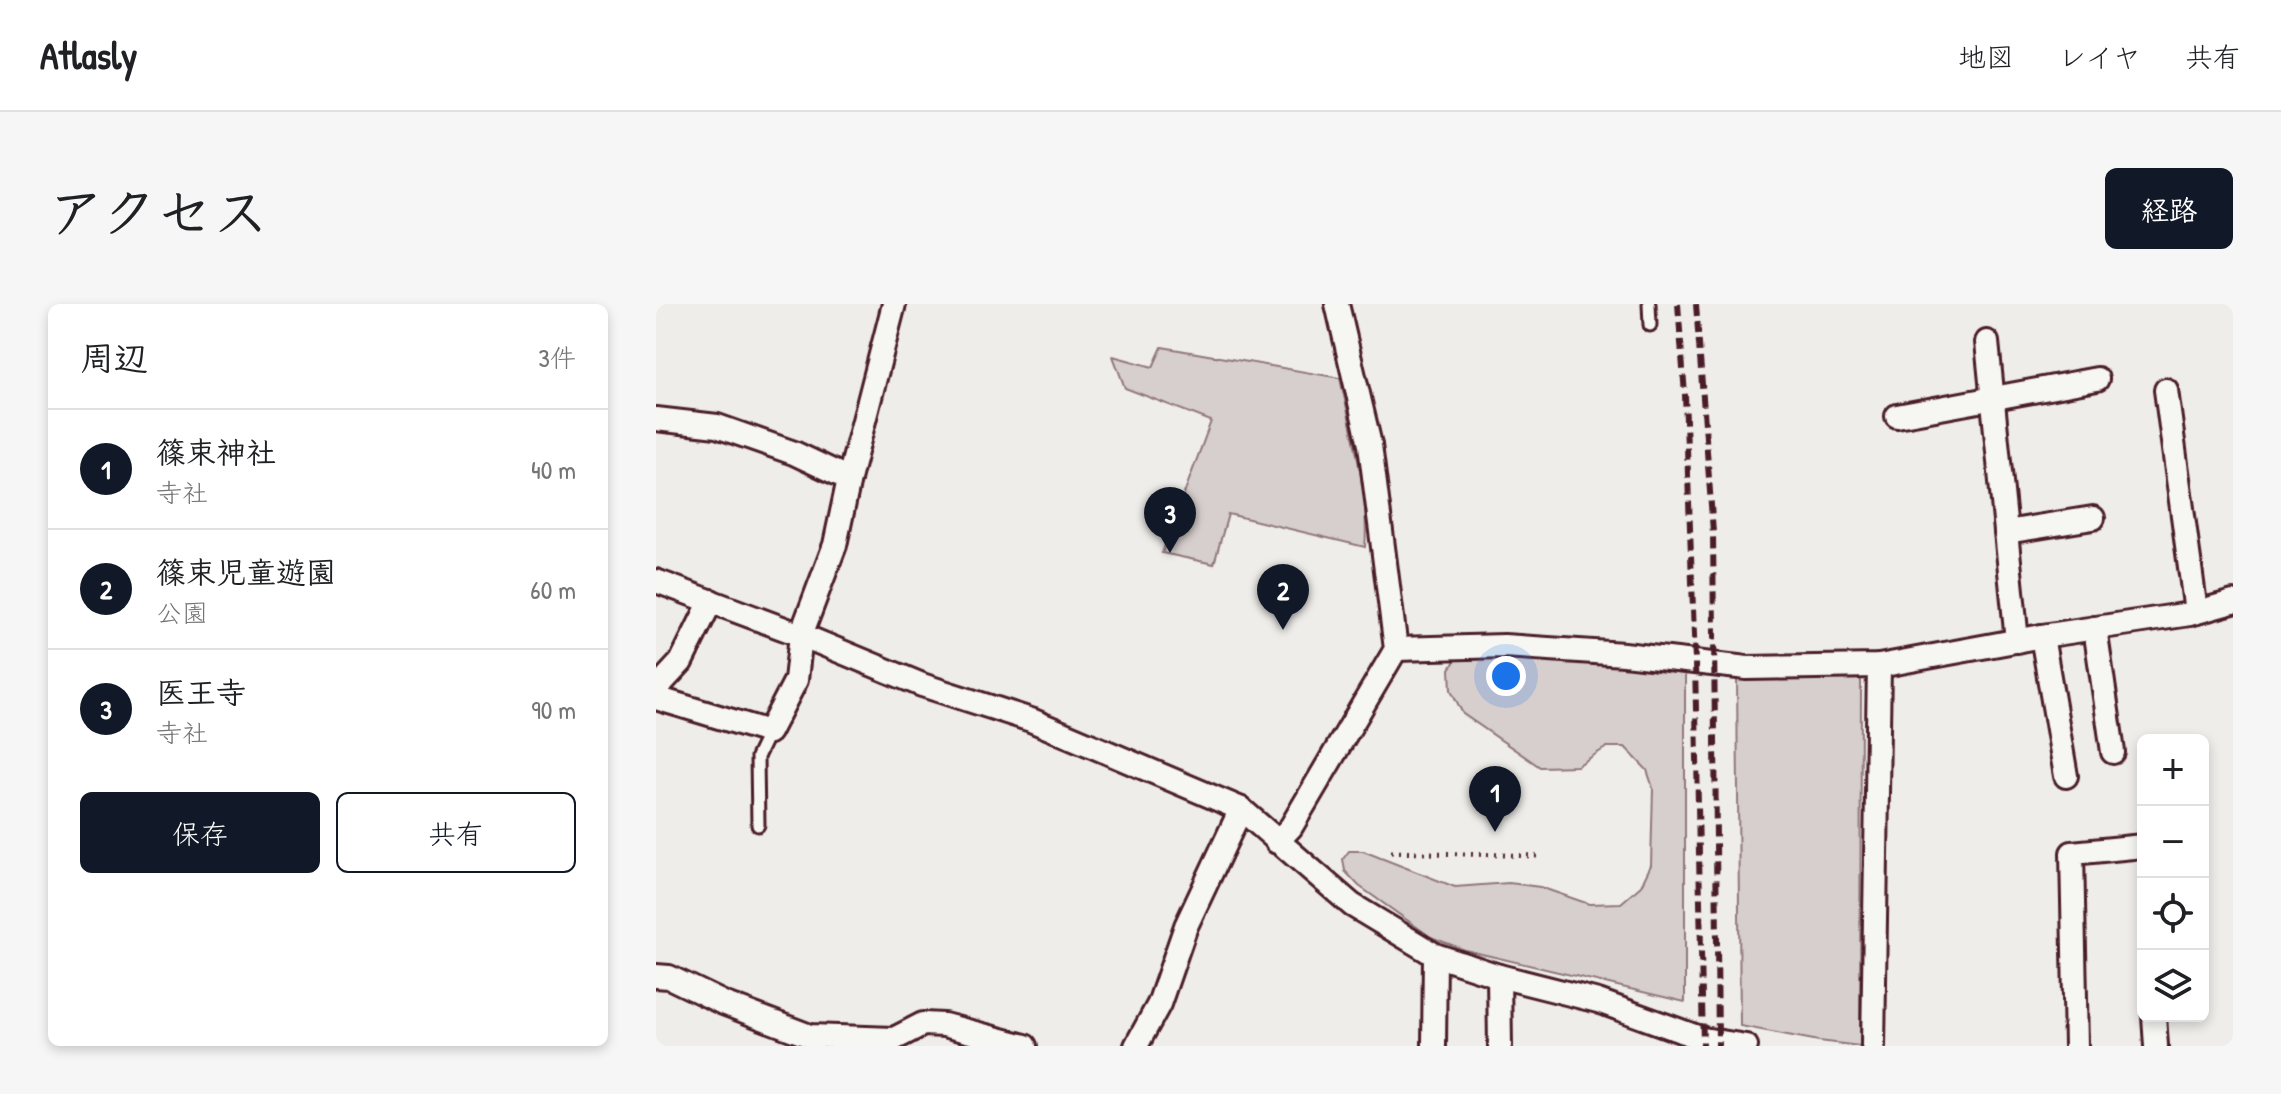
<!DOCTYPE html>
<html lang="ja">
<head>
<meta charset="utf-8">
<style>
  :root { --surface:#fff; --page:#f6f6f6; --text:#202124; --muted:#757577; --line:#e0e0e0; --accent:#111827 }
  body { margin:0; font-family:"Patrick Hand","Klee One",sans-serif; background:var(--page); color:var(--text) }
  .controls { position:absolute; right:24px; bottom:24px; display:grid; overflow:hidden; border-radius:12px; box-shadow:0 4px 12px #0003 }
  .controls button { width:72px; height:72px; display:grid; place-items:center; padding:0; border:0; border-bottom:2px solid var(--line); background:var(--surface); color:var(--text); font:40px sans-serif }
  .you { position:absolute; left:850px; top:372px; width:28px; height:28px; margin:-20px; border:6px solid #fff; border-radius:50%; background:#1a73e8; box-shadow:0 0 0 12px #1a73e833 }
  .badge { display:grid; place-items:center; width:52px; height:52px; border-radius:50%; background:var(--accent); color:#fff; font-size:26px; font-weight:700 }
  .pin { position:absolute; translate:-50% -66px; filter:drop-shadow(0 2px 4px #0008) }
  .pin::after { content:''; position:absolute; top:42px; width:28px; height:24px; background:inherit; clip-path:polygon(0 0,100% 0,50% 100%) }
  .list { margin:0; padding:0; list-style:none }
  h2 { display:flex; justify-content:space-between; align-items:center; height:104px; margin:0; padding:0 32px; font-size:34px }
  h2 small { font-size:26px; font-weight:400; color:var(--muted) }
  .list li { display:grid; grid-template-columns:52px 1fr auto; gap:24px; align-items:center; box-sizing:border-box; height:120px; padding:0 32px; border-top:2px solid var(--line) }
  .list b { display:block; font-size:30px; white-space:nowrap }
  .list p { margin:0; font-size:26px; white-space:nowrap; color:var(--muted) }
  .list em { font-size:26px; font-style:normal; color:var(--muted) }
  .actions { display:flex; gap:16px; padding:24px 32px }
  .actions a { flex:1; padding:18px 0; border:2px solid var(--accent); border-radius:12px; text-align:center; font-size:28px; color:var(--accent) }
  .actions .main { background:var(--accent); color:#fff }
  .icon { flex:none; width:44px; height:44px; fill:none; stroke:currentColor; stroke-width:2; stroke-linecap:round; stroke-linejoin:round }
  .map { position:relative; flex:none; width:1577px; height:742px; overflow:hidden; border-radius:12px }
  header { display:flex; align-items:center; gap:48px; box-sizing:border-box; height:112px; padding:0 40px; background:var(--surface); border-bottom:2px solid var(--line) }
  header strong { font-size:38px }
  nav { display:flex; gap:44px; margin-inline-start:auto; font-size:28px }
  .intro { display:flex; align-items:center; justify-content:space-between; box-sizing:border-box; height:192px; padding:0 48px }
  h1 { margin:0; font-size:56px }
  .button { padding:20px 36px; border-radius:12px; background:var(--accent); color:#fff; font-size:28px; font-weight:700 }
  main { display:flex; gap:48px; padding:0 48px }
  aside { flex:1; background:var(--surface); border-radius:12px; box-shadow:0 4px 12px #0003 }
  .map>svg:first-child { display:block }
  .green { fill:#d7cfce; stroke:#90777c; stroke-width:2 }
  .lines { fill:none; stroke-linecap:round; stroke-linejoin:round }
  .lane-casing { stroke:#4a1f2b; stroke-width:17 }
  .street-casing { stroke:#4a1f2b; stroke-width:28 }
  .path { stroke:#4a1f2b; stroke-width:5; stroke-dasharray:2 6; stroke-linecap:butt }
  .lane { stroke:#f6f6f2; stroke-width:11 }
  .street { stroke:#f6f6f2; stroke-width:22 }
  .rail { stroke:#4a1f2b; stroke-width:6; stroke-dasharray:12 6; stroke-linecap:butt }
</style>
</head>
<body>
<header>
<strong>Atlasly</strong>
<nav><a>地図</a><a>レイヤ</a><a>共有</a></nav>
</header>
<div class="intro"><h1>アクセス</h1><a class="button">経路</a></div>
<main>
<aside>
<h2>周辺<small>3件</small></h2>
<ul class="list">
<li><span class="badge">1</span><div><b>篠束神社</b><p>寺社</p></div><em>40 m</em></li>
<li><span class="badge">2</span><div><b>篠束児童遊園</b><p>公園</p></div><em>60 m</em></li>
<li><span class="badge">3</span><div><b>医王寺</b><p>寺社</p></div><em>90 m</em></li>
</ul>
<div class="actions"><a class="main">保存</a><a>共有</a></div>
</aside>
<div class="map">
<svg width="1577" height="742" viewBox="0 0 1577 742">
  <rect width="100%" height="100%" fill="#efedea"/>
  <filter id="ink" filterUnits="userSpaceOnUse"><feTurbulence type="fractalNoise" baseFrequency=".0125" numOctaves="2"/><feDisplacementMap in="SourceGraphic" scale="16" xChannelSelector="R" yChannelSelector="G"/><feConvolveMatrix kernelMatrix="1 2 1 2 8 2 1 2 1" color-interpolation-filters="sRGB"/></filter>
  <g filter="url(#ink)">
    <g class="green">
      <path d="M 506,43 L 684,74 C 695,124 714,193 709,243 L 572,210 L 558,260 L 506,249 L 555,117 L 469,84 L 457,52 L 497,63 Z"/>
      <polygon points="843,349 1029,366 1029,698 809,646 775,633 703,582 689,567 687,555 693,547 707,547 799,583 853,579 884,583 933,600 965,599 985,582 995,561 997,484 991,466 969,443 951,443 921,462 884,463 807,410 795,386 794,365 800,355"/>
      <polygon points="1205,371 1204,742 1163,737 1084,722 1081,372"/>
    </g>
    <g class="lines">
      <g class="lane-casing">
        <g id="lane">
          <polyline points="993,0 994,21"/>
          <polyline points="102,521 101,453 113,428"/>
        </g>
      </g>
      <g class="street-casing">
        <g id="street">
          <polyline points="1331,38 1361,337"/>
          <polyline points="1510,86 1540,308"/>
          <polyline points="1241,112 1441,75"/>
          <polyline points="0,115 61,122 138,149 193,175"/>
          <polyline points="1350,228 1437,214"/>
          <polyline points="0,277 145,331 266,381 375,416 585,505 696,601 779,651 843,672 942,697 1047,735 1090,742"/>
          <polyline points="1439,324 1457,448"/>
          <polyline points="1386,332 1410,472"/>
          <polyline points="740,345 848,342 968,350 1091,364 1223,362 1386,332 1534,310 1577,298"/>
          <polyline points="0,385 25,358 55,297"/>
          <polyline points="0,394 113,428 140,376 145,331 179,241 193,175 238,0"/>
          <polyline points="621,538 635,523 740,345 714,141 681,0"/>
          <polyline points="0,672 13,673 67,699 154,732 238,735 267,720 288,721 369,742"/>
          <polyline points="843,672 844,742"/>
          <polyline points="1498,712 1500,742"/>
          <polyline points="480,742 503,700 530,622 585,505"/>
          <polyline points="778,742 779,651"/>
          <polyline points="1217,742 1223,362"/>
          <polyline points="1420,742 1416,549 1487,542"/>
        </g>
      </g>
      <polyline class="path" points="735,548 884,552"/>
      <use href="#lane" class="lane"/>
      <use href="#street" class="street"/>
      <g class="rail">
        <polyline points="1022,0 1029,91 1039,358 1047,742"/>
        <polyline points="1040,0 1057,228 1062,742"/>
      </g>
    </g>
  </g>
</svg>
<div class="controls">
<button>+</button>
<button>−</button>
<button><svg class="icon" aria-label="locate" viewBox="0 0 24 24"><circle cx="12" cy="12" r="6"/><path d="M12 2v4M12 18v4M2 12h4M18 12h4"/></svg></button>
<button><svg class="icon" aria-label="layers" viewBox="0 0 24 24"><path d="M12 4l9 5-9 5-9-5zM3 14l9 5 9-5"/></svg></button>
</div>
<div class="you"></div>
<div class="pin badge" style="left:839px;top:528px">1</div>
<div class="pin badge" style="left:627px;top:326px">2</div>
<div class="pin badge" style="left:514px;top:249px">3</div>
</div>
</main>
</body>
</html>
